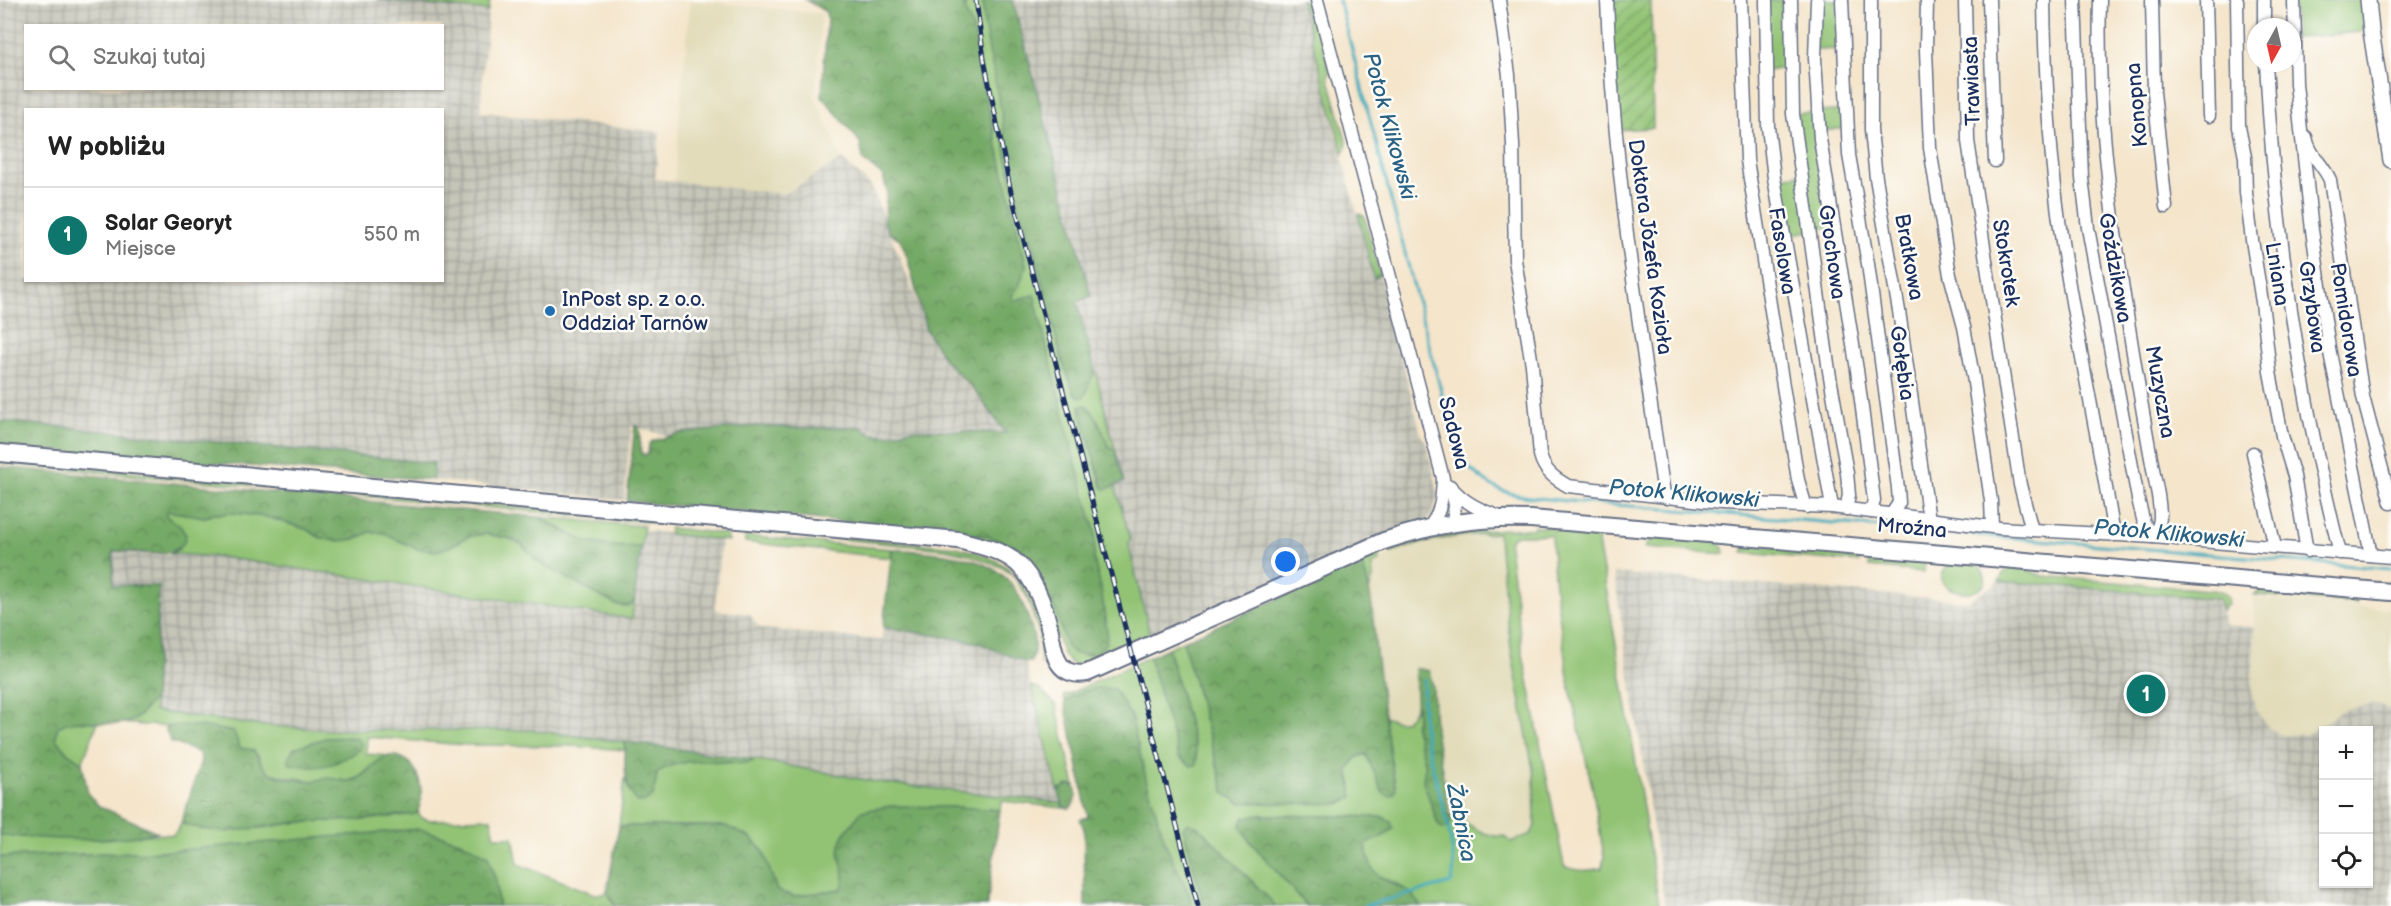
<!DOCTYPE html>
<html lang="pl">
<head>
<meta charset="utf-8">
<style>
  :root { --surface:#fff; --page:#f2f2f2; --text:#222; --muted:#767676; --line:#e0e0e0; --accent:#0f766e }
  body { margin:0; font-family:"Balsamiq Sans",sans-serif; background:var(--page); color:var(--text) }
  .controls { position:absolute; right:18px; bottom:18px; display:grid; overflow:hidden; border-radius:0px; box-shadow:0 2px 4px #0004 }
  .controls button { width:54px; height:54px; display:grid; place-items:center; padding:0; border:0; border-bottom:2px solid var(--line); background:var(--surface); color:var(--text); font:30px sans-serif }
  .compass { position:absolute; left:2247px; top:18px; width:54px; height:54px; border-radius:50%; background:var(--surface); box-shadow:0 2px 4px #0004; rotate:188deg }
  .you { position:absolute; left:1286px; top:562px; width:21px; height:21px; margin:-15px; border:4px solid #fff; border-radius:50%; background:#1a73e8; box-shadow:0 0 0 9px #1a73e833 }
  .badge { display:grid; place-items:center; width:39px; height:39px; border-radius:50%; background:var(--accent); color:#fff; font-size:20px; font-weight:700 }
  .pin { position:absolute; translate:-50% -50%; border:3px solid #fff; box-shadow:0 2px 6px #0006 }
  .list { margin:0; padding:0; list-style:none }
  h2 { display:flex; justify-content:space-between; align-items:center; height:78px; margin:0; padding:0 24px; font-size:26px }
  h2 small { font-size:20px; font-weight:400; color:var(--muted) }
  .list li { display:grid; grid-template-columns:39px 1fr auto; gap:18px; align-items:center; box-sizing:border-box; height:96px; padding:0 24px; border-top:2px solid var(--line) }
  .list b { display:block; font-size:22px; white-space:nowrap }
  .list p { margin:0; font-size:20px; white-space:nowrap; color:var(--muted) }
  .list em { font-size:20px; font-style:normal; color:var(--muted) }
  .icon { flex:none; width:33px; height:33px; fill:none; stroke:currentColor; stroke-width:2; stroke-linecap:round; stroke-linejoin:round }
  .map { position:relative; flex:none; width:2391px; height:906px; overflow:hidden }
  .search { position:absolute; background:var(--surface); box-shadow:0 2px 4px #0004; left:24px; top:24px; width:420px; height:66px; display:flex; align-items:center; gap:15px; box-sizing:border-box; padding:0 21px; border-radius:0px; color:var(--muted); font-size:22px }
  .panel { position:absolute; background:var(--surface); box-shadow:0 2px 4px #0004; left:24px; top:108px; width:420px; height:174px; border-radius:0px }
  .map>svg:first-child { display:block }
  .built { fill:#e2dcba }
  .industrial { fill:url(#industrial-grid); fill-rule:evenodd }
  .grass { fill:#92c374; stroke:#567969; stroke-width:1.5; fill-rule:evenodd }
  .forest { fill:url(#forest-crowns); stroke:#486c62; stroke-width:1.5 }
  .garden { fill:url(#garden-furrows); stroke:#567969; stroke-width:1.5 }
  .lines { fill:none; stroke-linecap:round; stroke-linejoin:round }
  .stream { stroke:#3fabbe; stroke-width:3 }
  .minor-casing { stroke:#676f84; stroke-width:15 }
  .tertiary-casing { stroke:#676f84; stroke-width:18 }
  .secondary-casing { stroke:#676f84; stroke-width:20 }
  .minor { stroke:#fff; stroke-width:12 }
  .tertiary { stroke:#fff; stroke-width:15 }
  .secondary { stroke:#fff; stroke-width:16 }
  .rail-casing { stroke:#1b2f5e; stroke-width:5 }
  .rail { stroke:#fdfcf7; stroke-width:3; stroke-dasharray:9; stroke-linecap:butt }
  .poi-dot { fill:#1f6fb2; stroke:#fdfcf7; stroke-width:2 }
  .labels { text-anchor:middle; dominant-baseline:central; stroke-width:5; stroke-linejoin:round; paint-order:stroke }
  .street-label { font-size:21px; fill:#1b2f5e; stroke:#fdfcf7 }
  .poi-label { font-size:21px; fill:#1b2f5e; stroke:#fdfcf7; text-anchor:start }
  .water-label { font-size:22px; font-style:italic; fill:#296184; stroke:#fdfcf7 }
</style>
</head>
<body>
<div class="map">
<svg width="2391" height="906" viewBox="0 0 2391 906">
  <defs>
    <pattern id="industrial-grid" width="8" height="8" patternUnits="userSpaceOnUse" patternTransform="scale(1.5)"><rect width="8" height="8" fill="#c5c5b8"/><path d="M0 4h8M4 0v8" fill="none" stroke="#9fa099"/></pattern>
    <pattern id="forest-crowns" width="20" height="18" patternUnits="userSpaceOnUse" patternTransform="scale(1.5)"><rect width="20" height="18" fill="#75a966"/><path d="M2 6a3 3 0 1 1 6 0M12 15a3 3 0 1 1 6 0" fill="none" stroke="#5f8a57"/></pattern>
    <pattern id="garden-furrows" width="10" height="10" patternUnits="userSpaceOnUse" patternTransform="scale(1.5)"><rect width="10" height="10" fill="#92c374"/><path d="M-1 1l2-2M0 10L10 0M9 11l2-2" fill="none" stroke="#769f62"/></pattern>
  </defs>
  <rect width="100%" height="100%" fill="#fdfcf7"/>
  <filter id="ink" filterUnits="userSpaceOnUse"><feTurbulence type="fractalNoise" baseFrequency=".0167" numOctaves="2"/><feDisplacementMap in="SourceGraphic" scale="12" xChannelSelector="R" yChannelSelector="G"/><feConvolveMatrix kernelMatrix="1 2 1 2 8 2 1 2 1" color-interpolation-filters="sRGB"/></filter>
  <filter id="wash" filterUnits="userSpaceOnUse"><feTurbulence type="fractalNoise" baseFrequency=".008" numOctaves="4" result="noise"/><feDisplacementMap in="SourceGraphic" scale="24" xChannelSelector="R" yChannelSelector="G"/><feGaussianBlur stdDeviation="1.35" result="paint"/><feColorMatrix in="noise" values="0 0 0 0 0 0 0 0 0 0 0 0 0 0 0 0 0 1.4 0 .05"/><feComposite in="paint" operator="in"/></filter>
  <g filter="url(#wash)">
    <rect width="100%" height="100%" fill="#f4e5cb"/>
    <g class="built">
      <polygon points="690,0 822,14 815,97 842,159 784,194 674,182"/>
      <polygon points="1497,532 1511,649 1534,775 1535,826 1532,834 1510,842 1466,825 1461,818 1449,814 1435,731 1433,687 1416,668 1414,672 1417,685 1416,705 1412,716 1406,721 1396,722 1384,717 1369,591 1373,578 1372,565 1392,553 1412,545 1441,539"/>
      <polygon points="2253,598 2391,609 2391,710 2371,703 2342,710 2316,730 2303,735 2280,734 2269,728 2256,711 2252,693 2255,627"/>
    </g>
    <g class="industrial">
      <path d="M 0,0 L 378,0 L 488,11 L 480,112 L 660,132 L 655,179 L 784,194 L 842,159 L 871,186 L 934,344 L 1007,433 L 911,429 L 888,435 L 871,434 L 861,427 L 714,430 L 668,436 L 631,426 L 624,500 L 433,480 L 434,463 L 0,421 ZM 26,26 L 442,26 L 442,88 L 26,88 ZM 26,110 L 442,110 L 442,280 L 26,280 Z"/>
      <polygon points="1013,0 1301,0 1374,279 1380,274 1422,438 1426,441 1438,493 1431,517 1421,524 1151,639 1128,542 1130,540 1115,485 1123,482 1077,302 1091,296"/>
      <polygon points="643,530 721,540 715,610 750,614 756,624 763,629 882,640 883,627 976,642 1025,662 1061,803 877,782 724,754 529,730 331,730 257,725 154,711 159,587 113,585 113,551 221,557 632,619"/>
      <path d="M 1614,573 L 1968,601 L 1999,581 L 2219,599 L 2225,625 L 2255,627 L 2252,694 L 2256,711 L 2269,728 L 2280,734 L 2303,735 L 2316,730 L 2342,710 L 2372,703 L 2391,710 L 2391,906 L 1665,906 ZM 2324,730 L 2368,730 L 2368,884 L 2324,884 Z"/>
    </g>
    <g class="grass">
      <polygon points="378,0 490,0 488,11"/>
      <polygon points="965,0 983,0 984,24 1003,121 1006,156 1020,213 1032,241 1062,360 1087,391 1088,384 1095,370 1115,449 1109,447 1081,413 1102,487 1106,489 1115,485 1131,541 1128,542 1151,639 1089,666 1072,664 1064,656 1038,581 966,536 987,536 1015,547 1030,558 1056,612 1066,645 1106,643 1106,618 1094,560 1095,531 1026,297 1014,301 1012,295 1019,286 1026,265 979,69 975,35 965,10"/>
      <polygon points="1301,0 1312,0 1330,73 1328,76 1347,144 1343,154"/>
      <polygon points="1766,0 1791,0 1791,67 1766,71"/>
      <polygon points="1817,0 1842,0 1844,49 1816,50"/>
      <polygon points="2294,0 2368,0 2371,31 2295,38"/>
      <polygon points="1845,110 1846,128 1820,131 1834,226 1784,236 1774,178 1800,174 1793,114"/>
      <polygon points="1358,214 1364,216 1380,274 1374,279"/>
      <polygon points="0,459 656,519 659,523 0,463"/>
      <polygon points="167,511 205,517 214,514 236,513 267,517 306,529 321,538 355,539 370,532 385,534 418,549 449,547 469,536 485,534 508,538 521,543 538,562 616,605 628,606 634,603 632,619 221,557 170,554 179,549 171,520 166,516"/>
      <polygon points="539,517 644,526 641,547 612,546 586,542"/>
      <path d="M 1534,526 L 1596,531 L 1623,684 L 1659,906 L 1420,906 L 1417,901 L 1397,884 L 1374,874 L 1368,862 L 1366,845 L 1374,839 L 1388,834 L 1391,822 L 1383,817 L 1260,815 L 1241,826 L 1249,840 L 1307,906 L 1276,906 L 1195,825 L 1183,827 L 1204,906 L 1192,906 L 1189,894 L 1166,845 L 1147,783 L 1072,696 L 1065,703 L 1064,696 L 1149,657 L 1179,757 L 1191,766 L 1197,760 L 1196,751 L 1168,648 L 1183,641 L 1225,794 L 1339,804 L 1352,785 L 1348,770 L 1357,757 L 1366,754 L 1383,793 L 1387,742 L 1384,717 C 1402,724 1409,724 1416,705 L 1417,720 L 1415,727 L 1425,766 L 1424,781 L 1439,824 L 1451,821 L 1449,814 C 1466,820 1485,840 1505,836 L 1511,842 L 1531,834 L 1535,826 L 1534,775 L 1511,649 L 1498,533 C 1461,535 1426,539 1392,553 L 1389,550 C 1437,534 1483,528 1533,529 ZM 1516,535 L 1551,535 L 1555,588 L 1569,684 L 1593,791 L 1604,857 L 1602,868 C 1588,871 1578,872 1564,866 L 1522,649 L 1509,546 L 1510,540 Z"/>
      <path d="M 744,527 L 957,547 C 1009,561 1022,571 1039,622 C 1044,636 1048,649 1041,663 L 1039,633 L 1026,595 L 1012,574 L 999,566 L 968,554 L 944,549 L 746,530 Z"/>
      <polygon points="670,528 726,534 729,541 669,534"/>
      <polygon points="745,536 892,549 891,558 745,542"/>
      <polygon points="1656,537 1718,542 1723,548 1724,554 1645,548 1647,543"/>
      <polygon points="1748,545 1858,555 1859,562 1743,553 1745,546"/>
      <polygon points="1378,555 1380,560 1372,565 1373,578 1369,591 1366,575 1360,562"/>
      <polygon points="1875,555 1922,559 1925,562 1924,572 1869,567 1870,558"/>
      <path d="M 1953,561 L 1978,564 C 2013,607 1909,596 1953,561 Z"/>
      <polygon points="2012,568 2028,570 2042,576 2221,591 2228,598 2228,604 2222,611 2219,599 1999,581 2004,572"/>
      <polygon points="2264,587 2356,595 2357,603 2254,595"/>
      <polygon points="1031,686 1040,689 1056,705 1075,786 1068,785 1058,790"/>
      <path d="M 154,699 L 154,711 L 257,725 L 331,730 L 529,730 L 625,742 L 625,750 L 571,746 L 464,745 L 367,737 L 366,754 L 391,756 L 380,760 L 358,778 L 347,782 L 327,778 L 314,781 L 287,777 L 270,773 L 263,767 L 258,755 L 240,748 L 233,732 C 195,726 159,727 121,723 L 135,719 Z"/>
      <polygon points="67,721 98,722 82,763 68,753 56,739 57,728"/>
      <path d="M 753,759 L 877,782 L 1061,803 L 1064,808 L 1002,801 L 1000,810 L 954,807 L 839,856 L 845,872 L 843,889 L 794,896 L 777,891 L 763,851 L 726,826 L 619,826 L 625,778 L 630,793 L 655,787 L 657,773 C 674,760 701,760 723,762 C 734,763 741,765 751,762 Z"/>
      <path d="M 418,810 L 420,817 L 429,820 L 491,818 L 495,837 L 513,837 L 518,864 L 594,894 L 604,894 L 607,891 L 615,906 L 498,906 L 496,881 L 168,851 L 0,857 L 0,835 C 41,839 81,838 122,837 C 140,837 155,832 173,835 L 179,828 L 181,823 L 201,829 L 261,828 L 299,822 L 361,820 L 415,814 Z"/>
    </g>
    <g class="forest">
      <path d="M 806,0 L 965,0 L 965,10 L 975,35 L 979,69 L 1026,265 L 1019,286 L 1012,295 L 1014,301 L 1034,295 L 1074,457 L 1095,531 L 1094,560 L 1101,588 L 1107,633 L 1106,643 L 1099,651 L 1093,655 L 1082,655 L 1073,653 L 1066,645 L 1056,612 L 1030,558 L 1015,547 L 987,536 L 627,501 L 635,425 L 639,427 C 641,436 638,448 643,455 L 648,454 L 649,444 L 653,441 L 680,433 L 756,426 L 799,428 L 861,427 L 871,434 L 888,435 L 911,429 L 1006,433 L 974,390 L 945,360 L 926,330 L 907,256 L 900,239 L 889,233 L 884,222 L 887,191 L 883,176 L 863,160 L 860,142 L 822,96 L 827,19 L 826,12 Z"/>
      <polygon points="983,0 1013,0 1091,296 1077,302 1095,370 1084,397 1079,397 1074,393 1062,360 1032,241 1020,213 1006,156 1003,121 984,24"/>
      <path d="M 1085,405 C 1099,414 1102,434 1109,447 L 1115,449 L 1124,482 L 1106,489 L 1103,488 L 1081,413 L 1080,406 Z"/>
      <polygon points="0,421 434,463 433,480 0,447"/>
      <path d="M 0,467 L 539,517 L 586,542 L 612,546 L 641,547 L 634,603 L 628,606 L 616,605 L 538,562 L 521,544 L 508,538 L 485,534 L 469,536 L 449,547 L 436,551 L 418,549 L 384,534 L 370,532 L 355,539 L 339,541 L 321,538 L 306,529 L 267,517 L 236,513 L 214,514 L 205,517 L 167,511 L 166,516 L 180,526 L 186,535 C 182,564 134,550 113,551 L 113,585 L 159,586 L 154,699 C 148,704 142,715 135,719 C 114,733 80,711 57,728 L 56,739 L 68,753 L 82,763 L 88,794 L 99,806 L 157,832 C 107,844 51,839 0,835 Z"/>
      <path d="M 892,549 C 929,552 980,552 1008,580 C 1018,590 1023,604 1028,617 C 1033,631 1038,647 1031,662 L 1025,662 L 976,642 L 883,627 Z"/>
      <path d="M 1360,562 C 1373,589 1373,623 1376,652 C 1382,698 1387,743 1396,789 L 1394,794 L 1389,796 L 1383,793 L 1366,754 L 1357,757 L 1348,770 L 1353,797 L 1339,804 L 1240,803 L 1225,794 L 1183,641 Z"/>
      <polygon points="1168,648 1196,751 1196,765 1191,766 1179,757 1149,657"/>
      <polygon points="1415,668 1429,671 1433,687 1435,731 1451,821 1449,827 1443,829 1438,824 1423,781 1425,766 1415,726 1417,720"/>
      <polygon points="1095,688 1114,689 1131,716 1147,783 1166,845 1189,894 1192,906 1143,906 1141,904 1085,906 1084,829 1080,819 1088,817 1065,703 1072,696"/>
      <path d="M 173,726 L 200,726 L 234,732 L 240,748 L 253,750 C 260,757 261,767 269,772 C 279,779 302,781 314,781 C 319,780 323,778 328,778 C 339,778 348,785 359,778 C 370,770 378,756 393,756 C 419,756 428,797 416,814 L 361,820 L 299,822 L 227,832 L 201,829 L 181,823 L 201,761 L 200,753 L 171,742 L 165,728 Z"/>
      <path d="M 350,737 L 358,739 L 361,743 L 361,749 C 335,765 321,771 290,764 L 288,759 L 294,748 L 325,738 Z"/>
      <path d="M 625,742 L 753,759 L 752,762 C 741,765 734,763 723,762 C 701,760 674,760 657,773 L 653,796 L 645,802 L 637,802 C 622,784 625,763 625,742 Z"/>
      <path d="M 1068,785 L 1075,786 C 1077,795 1077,801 1070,808 L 1064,808 L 1058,790 Z"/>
      <path d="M 891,806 L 954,807 L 1000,810 L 987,906 L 615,906 L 607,891 L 619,826 L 726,826 L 751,838 L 763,851 L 777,891 L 794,896 L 842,889 C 846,871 843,872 840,857 C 836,839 852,824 862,811 Z"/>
      <path d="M 1260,815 L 1383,817 L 1391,822 L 1393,828 C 1386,837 1375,839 1366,845 C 1371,895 1404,873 1420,906 L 1307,906 L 1249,840 L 1241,826 L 1243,818 Z"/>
      <polygon points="1188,823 1195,825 1206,834 1276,906 1204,906 1183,827"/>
      <polygon points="419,829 460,841 488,856 496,881 498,906 0,906 0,857 168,851"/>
    </g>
    <polygon class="garden" points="1607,0 1651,0 1653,128 1615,130"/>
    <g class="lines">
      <g class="stream">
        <path d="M 1339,0 L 1458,456 C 1492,494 1508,495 1557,500 L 2391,569"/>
        <path d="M 1364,906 L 1451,883 C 1463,855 1429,765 1424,730 C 1421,715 1424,696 1424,680"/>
      </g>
    </g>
  </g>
  <g filter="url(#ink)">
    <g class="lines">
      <g class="minor-casing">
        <g id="minor">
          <path d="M 1317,0 L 1443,478 C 1442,497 1442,512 1429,527"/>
          <path d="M 1499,0 L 1509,75 L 1513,145 L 1515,260 L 1532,365 L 1540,455 C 1544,471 1554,478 1568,486 L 1721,503 L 1832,507 L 2000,528 L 2153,537 L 2391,557"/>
          <path d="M 1607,0 C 1613,166 1640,330 1664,494 L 1667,498"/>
          <polyline points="1741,0 1747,160 1798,480 1806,507"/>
          <polyline points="1766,0 1768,127 1774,178 1832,507"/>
          <polyline points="1791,0 1793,114 1829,371 1847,473 1849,495 1846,509"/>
          <polyline points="1817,0 1815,58 1820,139 1857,370 1874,500 1871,512"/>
          <polyline points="1842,0 1849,155 1868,264 1898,488 1899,503 1891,515"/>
          <polyline points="1871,0 1871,130 1876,178 1899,311 1929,520"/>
          <polyline points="1927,0 1926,50 1930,148 1950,275 1964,327 1973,376 1991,501 1992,526"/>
          <polyline points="1965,0 1968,141 2020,485 2032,530"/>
          <polyline points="1989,0 1995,161"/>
          <path d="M 2044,0 C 2045,78 2050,158 2061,235 C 2076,336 2098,435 2114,535"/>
          <path d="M 2075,0 L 2082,178 L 2088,228 L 2138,499 L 2144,523 L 2153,537 C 2163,523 2160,511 2158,495 C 2144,424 2133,354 2122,283 C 2108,187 2097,97 2100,0"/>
          <polyline points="2152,0 2154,92 2166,207"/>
          <polyline points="2206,0 2209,116"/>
          <polyline points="2237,0 2239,127 2245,157 2246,193 2252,240 2262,302 2270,372 2282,436 2294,476 2307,551"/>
          <polyline points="2264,0 2264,27"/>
          <polyline points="2294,0 2296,84 2312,230 2329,348 2371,555"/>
          <path d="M 2266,63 C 2274,225 2300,396 2340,553"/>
          <path d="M 2306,137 C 2309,155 2323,164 2330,180 L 2363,397 L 2391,503"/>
          <polyline points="2253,453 2275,547"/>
          <path d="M 1450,486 C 1464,503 1480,510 1500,517"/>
          <polyline points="1451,488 1455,505 1453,522"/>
        </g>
      </g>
      <g class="tertiary-casing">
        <polyline id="tertiary" points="2368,0 2371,31 2391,160"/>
      </g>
      <g class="secondary-casing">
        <path id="secondary" d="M 0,453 L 958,540 C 978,545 1003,550 1018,564 C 1036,581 1045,608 1050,631 C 1052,641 1053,654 1059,663 C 1065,673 1077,675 1087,673 L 1384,541 C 1434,524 1478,517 1531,519 L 2391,592"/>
      </g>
      <use href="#minor" class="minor"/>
      <use href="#tertiary" class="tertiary"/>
      <use href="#secondary" class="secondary"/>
      <g class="rail-casing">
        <polyline id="rail" points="976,0 984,59 1010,188 1198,906"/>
      </g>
      <use href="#rail" class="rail"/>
    </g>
  </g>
  <circle class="poi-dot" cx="550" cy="311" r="6"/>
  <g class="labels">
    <g class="street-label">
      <text transform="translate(1972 81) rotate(-92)">Trawiasta</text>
      <text transform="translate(2137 105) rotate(-95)">Konopna</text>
      <text transform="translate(1650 247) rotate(82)">Doktora Józefa Kozioła</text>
      <text transform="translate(1782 251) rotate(81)">Fasolowa</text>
      <text transform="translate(1832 252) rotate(82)">Grochowa</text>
      <text transform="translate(1909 257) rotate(80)">Bratkowa</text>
      <text transform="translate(2006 263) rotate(81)">Stokrotek</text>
      <text transform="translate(2115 268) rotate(80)">Goździkowa</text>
      <text transform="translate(2277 274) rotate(81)">Lniana</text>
      <text transform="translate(2312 307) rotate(82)">Grzybowa</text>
      <text transform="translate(2346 320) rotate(81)">Pomidorowa</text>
      <text transform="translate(1902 363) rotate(82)">Gołębia</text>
      <text transform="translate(2160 392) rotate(80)">Muzyczna</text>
      <text transform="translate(1454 433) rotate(76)">Sadowa</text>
      <text transform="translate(1912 528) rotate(5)">Mroźna</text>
    </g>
    <g class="poi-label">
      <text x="562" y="299">InPost sp. z o.o.<tspan x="562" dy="24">Oddział Tarnów</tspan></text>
    </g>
    <g class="water-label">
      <text transform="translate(1389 126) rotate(75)">Potok Klikowski</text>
      <text transform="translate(1684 494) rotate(5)">Potok Klikowski</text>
      <text transform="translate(2169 534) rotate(5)">Potok Klikowski</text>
      <text transform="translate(1461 823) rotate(79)">Żabnica</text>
    </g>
  </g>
</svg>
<div class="controls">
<button>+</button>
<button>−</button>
<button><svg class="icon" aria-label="locate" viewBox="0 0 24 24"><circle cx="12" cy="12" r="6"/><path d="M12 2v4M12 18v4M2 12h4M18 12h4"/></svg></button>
</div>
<svg class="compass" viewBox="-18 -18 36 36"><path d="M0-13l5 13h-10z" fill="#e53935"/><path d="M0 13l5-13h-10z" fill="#767676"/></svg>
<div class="you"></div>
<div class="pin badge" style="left:2146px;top:694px">1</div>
<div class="search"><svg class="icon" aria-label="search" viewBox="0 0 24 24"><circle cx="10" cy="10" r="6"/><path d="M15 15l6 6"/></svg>Szukaj tutaj</div>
<section class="panel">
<h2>W pobliżu<small></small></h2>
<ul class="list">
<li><span class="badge">1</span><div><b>Solar Georyt</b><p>Miejsce</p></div><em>550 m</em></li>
</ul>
</section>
</div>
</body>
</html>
